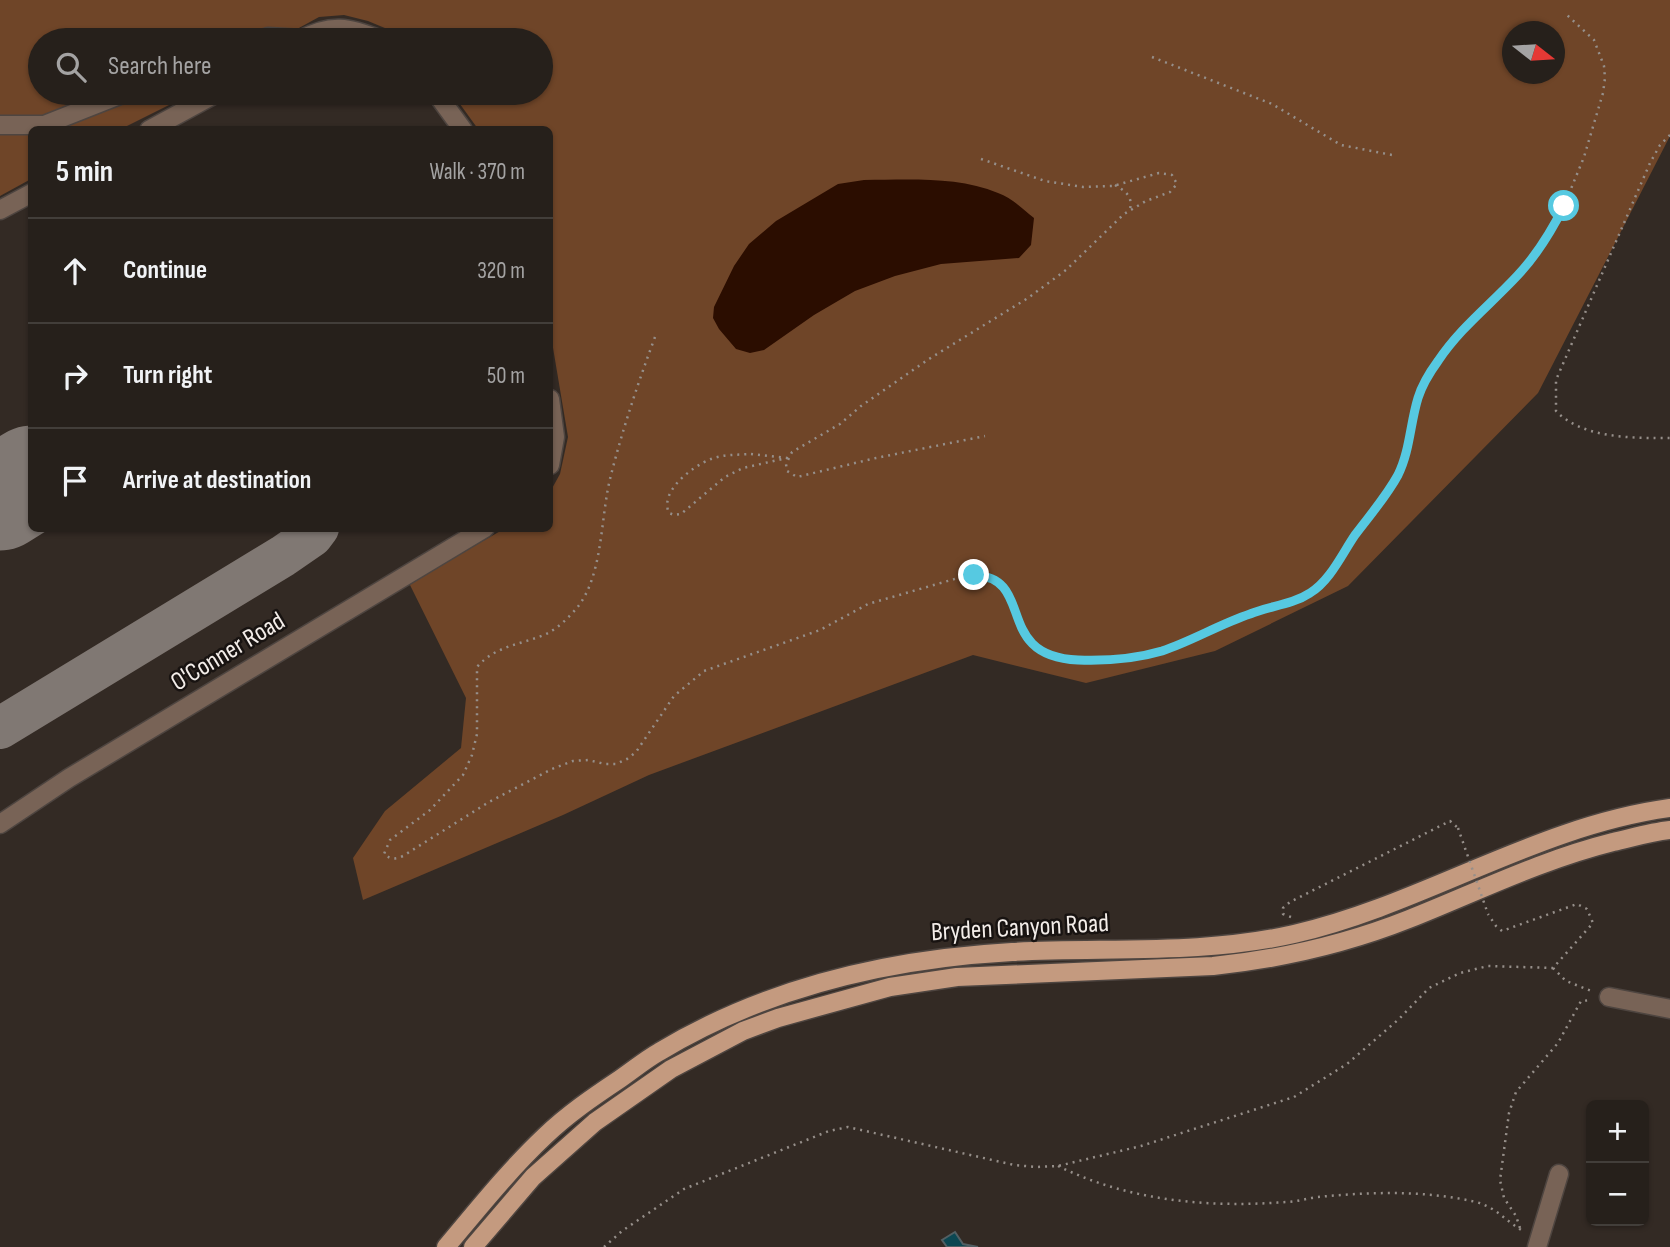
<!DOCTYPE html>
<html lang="en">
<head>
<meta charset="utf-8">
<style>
  :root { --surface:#26201b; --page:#2e2824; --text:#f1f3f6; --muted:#a4a3a3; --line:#423e3a }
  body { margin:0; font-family:"Sofia Sans Condensed",sans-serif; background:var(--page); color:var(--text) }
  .controls { position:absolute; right:21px; bottom:21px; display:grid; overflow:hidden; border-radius:10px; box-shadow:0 2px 5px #0004 }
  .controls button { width:63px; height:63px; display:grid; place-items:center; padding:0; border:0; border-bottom:2px solid var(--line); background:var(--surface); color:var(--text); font:35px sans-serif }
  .compass { position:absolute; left:1502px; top:21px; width:63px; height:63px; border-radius:50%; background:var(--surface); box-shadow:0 2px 5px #0004; rotate:107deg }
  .stop { position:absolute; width:21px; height:21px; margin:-16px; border:5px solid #56c9e1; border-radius:50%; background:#fff }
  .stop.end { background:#56c9e1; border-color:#fff; box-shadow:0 2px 7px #0008 }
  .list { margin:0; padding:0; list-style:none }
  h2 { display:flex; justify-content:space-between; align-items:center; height:91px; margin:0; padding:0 28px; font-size:30px }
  h2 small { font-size:23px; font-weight:400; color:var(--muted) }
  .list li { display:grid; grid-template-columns:46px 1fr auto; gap:21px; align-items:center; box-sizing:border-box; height:105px; padding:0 28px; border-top:2px solid var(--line) }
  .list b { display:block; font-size:26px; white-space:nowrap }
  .list em { font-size:23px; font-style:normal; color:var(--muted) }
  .icon { flex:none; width:38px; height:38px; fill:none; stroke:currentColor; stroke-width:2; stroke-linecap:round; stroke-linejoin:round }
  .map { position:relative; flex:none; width:1670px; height:1247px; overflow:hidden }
  .search { position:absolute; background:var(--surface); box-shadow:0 2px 5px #0004; left:28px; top:28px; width:525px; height:77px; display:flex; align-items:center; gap:18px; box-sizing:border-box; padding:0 24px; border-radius:38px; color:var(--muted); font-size:26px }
  .panel { position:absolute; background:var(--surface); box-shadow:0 2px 5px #0004; left:28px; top:126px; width:525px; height:406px; border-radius:10px }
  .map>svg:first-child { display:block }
  .green { fill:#6f4528; fill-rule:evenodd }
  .water { fill:#2b0d00 }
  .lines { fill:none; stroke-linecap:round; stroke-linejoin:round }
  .taxiway { stroke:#807873; stroke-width:42 }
  .runway { stroke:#807873; stroke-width:105 }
  .building { fill:#0c4752; stroke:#525f63; stroke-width:2 }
  .minor-casing { stroke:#4e4540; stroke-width:21 }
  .major-casing { stroke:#4e4540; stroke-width:21 }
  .path { stroke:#968f8a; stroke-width:2.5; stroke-dasharray:2 5; stroke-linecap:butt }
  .minor { stroke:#786356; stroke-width:18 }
  .major { stroke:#c49a7f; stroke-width:18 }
  .path-bridge { stroke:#968f8a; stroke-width:2.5; stroke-dasharray:2 5; stroke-linecap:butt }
  .route { stroke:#56c9e1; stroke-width:9 }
  .labels { text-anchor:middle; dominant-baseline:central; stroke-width:5; stroke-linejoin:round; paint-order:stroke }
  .street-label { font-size:26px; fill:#f3ede9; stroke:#181311 }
</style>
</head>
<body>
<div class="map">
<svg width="1670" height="1247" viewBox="0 0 1670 1247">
  <rect width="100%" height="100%" fill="#332a24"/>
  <path class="green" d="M 0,0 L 1670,0 L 1670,136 L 1538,393 L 1348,586 L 1215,651 L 1086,683 L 973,655 L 649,775 L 563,815 L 363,900 L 353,858 L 385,811 L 461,748 L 466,698 L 409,583 L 504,529 L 550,528 L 550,492 L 560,474 L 568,437 L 550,330 L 550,130 L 478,129 L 452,93 L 541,93 L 541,40 L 403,40 L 392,31 L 368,21 L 344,15 L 319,17 L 277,40 L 40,40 L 40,93 L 193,93 L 121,129 L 32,130 L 31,179 L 0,196 ZM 1512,32 L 1554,32 L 1554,74 L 1512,74 Z"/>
  <path class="water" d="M 864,180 C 907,180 957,176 998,193 C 1012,198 1023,209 1034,218 L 1031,245 L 1019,258 L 941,264 L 895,276 L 855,291 L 814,315 L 764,350 L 750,353 L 736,349 L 719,329 L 713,318 L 714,307 L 734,266 L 749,244 L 776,221 L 838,184 Z"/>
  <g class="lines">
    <polyline class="taxiway" points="0,728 283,556 312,536 318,528"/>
    <polyline class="runway" points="0,498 32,478"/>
  </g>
  <polygon class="building" points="955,1232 963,1244 978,1247 947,1247 942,1240"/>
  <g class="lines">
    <g class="minor-casing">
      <g id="minor">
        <polyline points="260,40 268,37 301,39"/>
        <path d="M 300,40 C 331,23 349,27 381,40"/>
        <polyline points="436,93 463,130"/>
        <polyline points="0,125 44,125 125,93"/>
        <polyline points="149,130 217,93"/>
        <polyline points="0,210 32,193"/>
        <polyline points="550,399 555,437 550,465"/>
        <polyline points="0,824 69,778 485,528"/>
        <polyline points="1609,997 1670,1009"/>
        <polyline points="1537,1247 1559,1174"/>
      </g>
    </g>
    <g class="major-casing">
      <g id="major">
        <path d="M 446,1247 C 478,1209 509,1170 545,1136 C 568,1114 593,1097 620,1079 C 633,1070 645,1060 659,1052 C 765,988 888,959 1012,952 C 1106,947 1202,955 1294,934 C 1424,904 1537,826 1670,808"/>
        <path d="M 473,1247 L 533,1177 L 595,1122 L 671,1069 L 743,1031 L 778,1018 L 890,987 L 957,977 L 1213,966 C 1280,959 1346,944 1409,919 C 1477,892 1541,860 1613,842 C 1631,838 1651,832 1670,830"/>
      </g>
    </g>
    <g class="path">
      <polyline points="1152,57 1272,104 1341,145 1392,155"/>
      <path d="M 1670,135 L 1660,145 L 1650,163 L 1556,380 L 1556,411 C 1583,439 1633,438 1670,438"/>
      <polyline points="981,159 1045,181 1083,187 1113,186 1159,173 1172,175 1177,184 1170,192 1146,201 1124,214 1066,270 1028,298 929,359 861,406 840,424 792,452 786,464 787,471 797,477 876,458 985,436"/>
      <path d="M 1115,185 C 1125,191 1133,196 1130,209"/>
      <path d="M 655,337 C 638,383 623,428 611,475 C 600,516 604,576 576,609 C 569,617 558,628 548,633 C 523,645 497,644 477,667 L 477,734 L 472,755 L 463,775 L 430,810 L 390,840 L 384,854 C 391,860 396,859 403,856 L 489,802 L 552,769 L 573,761 L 588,760 L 605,764 L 616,764 L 627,759 L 636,752 L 674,696 L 704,671 L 820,630 L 868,604 L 958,578 L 987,576 L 997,580 L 1013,603 L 1019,623 L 1028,641 L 1044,654 L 1078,659 L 1144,656 L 1163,650 L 1244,616 L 1292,602 L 1309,594 L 1330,572 L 1383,500 L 1399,473 L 1406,455 L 1418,398 L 1439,359 L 1480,310 L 1518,275 L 1555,224 L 1564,206 L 1584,157 L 1603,93 L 1605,78 L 1604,66 L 1594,40 L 1567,15"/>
      <path d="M 751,454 L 787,458 L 743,468 L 725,477 L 681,514 L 674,515 L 669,513 C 659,491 693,466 711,459 C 724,454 737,455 751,454 Z"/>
      <polyline points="1291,917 1283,914 1283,908 1290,902 1450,821 1458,828"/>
      <polyline points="1553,968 1566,981 1594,992"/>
      <path d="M 1058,1166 C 1129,1201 1208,1208 1286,1202 C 1297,1202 1307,1198 1318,1197 C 1369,1192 1425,1190 1476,1202 C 1498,1208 1507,1223 1525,1232"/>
      <polyline points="1520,1228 1516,1216 1504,1198 1500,1180 1509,1113 1516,1092 1558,1043 1581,1001 1592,1000"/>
      <polyline points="604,1247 622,1231 684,1189 829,1131 848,1127 1014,1165 1036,1167 1058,1166 1141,1146 1294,1097 1347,1064 1399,1019 1429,988 1460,973 1488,966 1553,968 1593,923 1587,909 1577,904 1502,931 1496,926 1488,914"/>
    </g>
    <use href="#minor" class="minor"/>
    <use href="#major" class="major"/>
    <polyline class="path-bridge" points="1458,828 1488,914"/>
  </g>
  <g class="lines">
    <path class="route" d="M 974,575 C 1037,578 992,656 1078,660 C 1106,661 1135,659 1162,651 C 1192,641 1220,624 1250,614 C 1269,606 1292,605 1310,593 C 1330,581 1342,554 1355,535 C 1370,515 1386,497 1398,475 C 1410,451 1410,424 1418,398 C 1422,385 1430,372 1438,361 C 1460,328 1490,305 1517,276 C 1536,256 1552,230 1564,206"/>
  </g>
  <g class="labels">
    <g class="street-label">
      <text transform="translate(228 652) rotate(-31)">O'Conner Road</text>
      <text transform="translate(1020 928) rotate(-3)">Bryden Canyon Road</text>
    </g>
  </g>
</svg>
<div class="controls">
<button>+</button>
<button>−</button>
</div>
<svg class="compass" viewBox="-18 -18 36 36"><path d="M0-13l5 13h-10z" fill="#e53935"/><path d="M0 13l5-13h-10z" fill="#a4a3a3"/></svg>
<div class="stop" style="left:1564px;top:206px"></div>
<div class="stop end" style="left:974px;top:575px"></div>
<div class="search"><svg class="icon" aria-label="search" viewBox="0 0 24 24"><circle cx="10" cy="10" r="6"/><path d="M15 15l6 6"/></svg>Search here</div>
<section class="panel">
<h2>5 min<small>Walk · 370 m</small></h2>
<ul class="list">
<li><svg class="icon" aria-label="ahead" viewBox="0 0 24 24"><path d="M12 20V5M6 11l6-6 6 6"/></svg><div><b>Continue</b></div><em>320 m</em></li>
<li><svg class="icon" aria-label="right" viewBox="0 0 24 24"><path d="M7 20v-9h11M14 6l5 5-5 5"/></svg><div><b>Turn right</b></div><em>50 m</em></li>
<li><svg class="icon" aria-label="arrive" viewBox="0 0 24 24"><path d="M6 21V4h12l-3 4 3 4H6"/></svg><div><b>Arrive at destination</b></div></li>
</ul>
</section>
</div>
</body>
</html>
